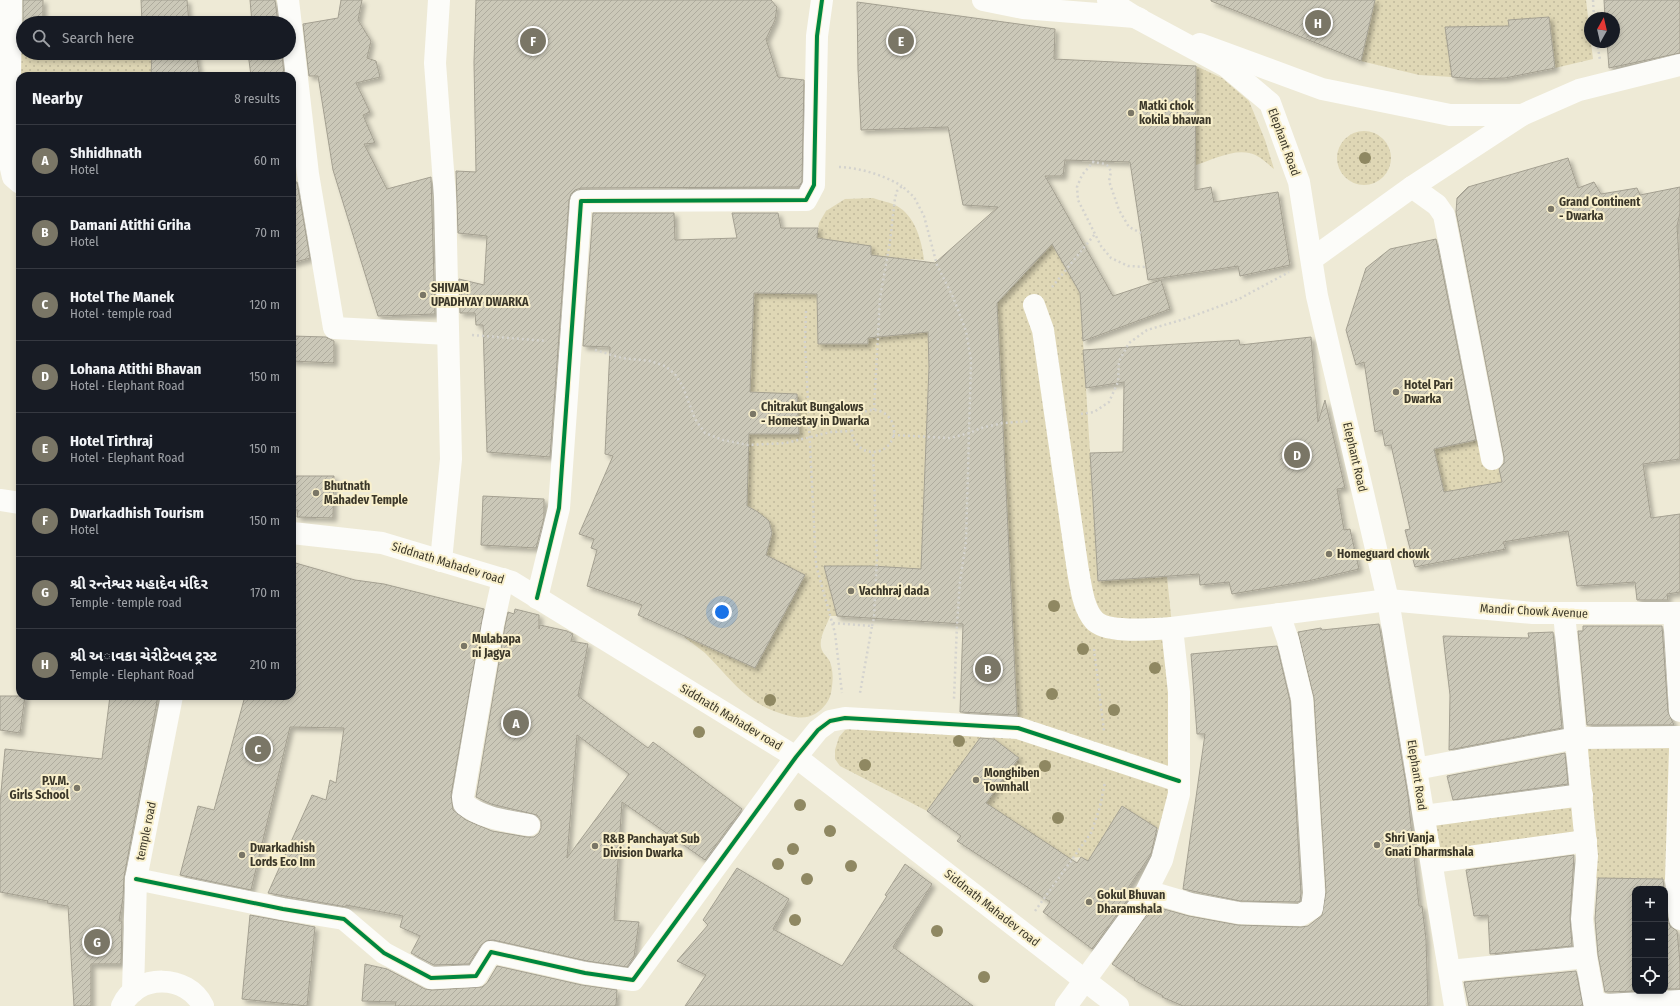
<!DOCTYPE html>
<html lang="en">
<head>
<meta charset="utf-8">
<style>
  :root { --surface:#171b24; --page:#242831; --text:#f1f3f6; --muted:#9ea1a6; --line:#363941; --accent:#7a7666 }
  body { margin:0; font-family:"Fira Sans Condensed","Noto Sans Gujarati",sans-serif; background:var(--page); color:var(--text) }
  .controls { position:absolute; right:12px; bottom:12px; display:grid; overflow:hidden; border-radius:8px; box-shadow:0 2px 6px #0003 }
  .controls button { width:36px; height:36px; display:grid; place-items:center; padding:0; border:0; border-bottom:1px solid var(--line); background:var(--surface); color:var(--text); font:20px sans-serif }
  .compass { position:absolute; left:1584px; top:12px; width:36px; height:36px; border-radius:50%; background:var(--surface); box-shadow:0 2px 6px #0003; rotate:8deg }
  .you { position:absolute; left:722px; top:612px; width:14px; height:14px; margin:-10px; border:3px solid #fff; border-radius:50%; background:#1a73e8; box-shadow:0 0 0 6px #1a73e833 }
  .badge { display:grid; place-items:center; width:26px; height:26px; border-radius:50%; background:var(--accent); color:#fff; font-size:13px; font-weight:700 }
  .pin { position:absolute; translate:-50% -50%; border:2px solid #fff; box-shadow:0 1px 4px #0006 }
  .list { margin:0; padding:0; list-style:none }
  h2 { display:flex; justify-content:space-between; align-items:center; height:52px; margin:0; padding:0 16px; font-size:17px }
  h2 small { font-size:13px; font-weight:400; color:var(--muted) }
  .list li { display:grid; grid-template-columns:26px 1fr auto; gap:12px; align-items:center; box-sizing:border-box; height:72px; padding:0 16px; border-top:1px solid var(--line) }
  .list b { display:block; font-size:15px; white-space:nowrap }
  .list p { margin:0; font-size:13px; white-space:nowrap; color:var(--muted) }
  .list em { font-size:13px; font-style:normal; color:var(--muted) }
  .icon { flex:none; width:22px; height:22px; fill:none; stroke:currentColor; stroke-width:2; stroke-linecap:round; stroke-linejoin:round }
  .map { position:relative; flex:none; width:1680px; height:1006px; overflow:hidden }
  .search { position:absolute; background:var(--surface); box-shadow:0 2px 6px #0003; left:16px; top:16px; width:280px; height:44px; display:flex; align-items:center; gap:10px; box-sizing:border-box; padding:0 14px; border-radius:22px; color:var(--muted); font-size:15px }
  .panel { position:absolute; background:var(--surface); box-shadow:0 2px 6px #0003; left:16px; top:72px; width:280px; height:628px; border-radius:12px }
  .map>svg:first-child { display:block }
  .green { fill:url(#green-dots) }
  .building { fill:url(#building-hatch); stroke:#a4a091; fill-rule:evenodd; filter:url(#shadow) }
  .lines { fill:none; stroke-linecap:round; stroke-linejoin:round }
  .path { stroke:#d4d3ce; stroke-width:2.5; stroke-dasharray:2 3; stroke-linecap:butt }
  .minor { stroke:#fcfcf9; stroke-width:22 }
  .major { stroke:#fcfcf9; stroke-width:22 }
  .cycleway-casing { stroke:#f9f0cc; stroke-width:6 }
  .cycleway { stroke:#00873e; stroke-width:4 }
  .tree { fill:#8f8862 }
  .poi-dot { fill:#7a7666; stroke:#f9f0cc; stroke-width:1.5 }
  .labels { text-anchor:middle; dominant-baseline:central; stroke-width:4; stroke-linejoin:round; paint-order:stroke }
  .poi-label { font-size:12px; font-weight:bold; fill:#3b3729; stroke:#f9f0cc; text-anchor:start }
  .street-label { font-size:12px; fill:#3b3729; stroke:#f9f0cc }
</style>
</head>
<body>
<div class="map">
<svg width="1680" height="1006" viewBox="0 0 1680 1006">
  <defs>
    <pattern id="green-dots" width="8" height="8" patternUnits="userSpaceOnUse"><rect width="8" height="8" fill="#dfd7b5"/><path d="M2 2h.1M6 6h.1" fill="none" stroke="#c0b99c" stroke-width="1.8" stroke-linecap="round"/></pattern>
    <pattern id="building-hatch" width="6" height="6" patternUnits="userSpaceOnUse"><rect width="6" height="6" fill="#cbc8b8"/><path d="M-1 1l2-2M0 6l6-6M5 7l2-2" fill="none" stroke="#afac9e"/></pattern>
    <filter id="shadow"><feDropShadow dx="3.5" dy="3.5" stdDeviation="2" flood-color="#0004"/></filter>
  </defs>
  <rect width="100%" height="100%" fill="#eeead6"/>
  <g class="green">
    <polygon points="1375,0 1586,0 1593,59 1555,68 1548,17 1508,20 1521,74 1452,77 1419,75 1361,61"/>
    <polygon points="18,33 23,33 23,53 152,53 151,76 20,76"/>
    <path d="M 1196,66 L 1222,78 L 1249,101 L 1265,140 L 1274,169 C 1269,165 1264,160 1259,157 C 1240,145 1215,159 1196,165 Z"/>
    <circle cx="1364" cy="158" r="27"/>
    <path d="M 873,198 C 881,201 890,202 897,206 C 915,216 922,241 924,260 L 897,258 L 895,335 L 928,332 L 929,367 L 921,569 L 874,566 L 824,566 L 837,616 L 830,616 C 827,625 819,637 821,647 C 822,653 826,655 829,660 C 834,669 833,683 831,693 C 829,702 823,709 815,714 C 806,719 796,718 786,715 C 746,704 732,680 705,653 C 698,647 690,642 683,636 L 755,668 L 785,613 L 802,574 L 766,555 C 774,526 776,522 747,506 L 748,434 L 799,434 L 797,395 L 750,392 L 754,293 L 817,294 L 818,344 L 868,344 L 871,246 L 817,238 L 819,223 L 826,211 L 845,199 Z"/>
    <polygon points="1052,244 1080,293 1098,580 1167,577 1179,692 1164,833 1122,806 1088,861 1081,857 1069,858 986,803 1019,758 985,732 927,811 840,766 835,759 835,750 839,737 845,730 856,726 1018,728 997,303"/>
    <polygon points="1493,437 1502,482 1444,492 1434,449"/>
    <polygon points="1680,737 1676,880 1586,878 1586,842 1432,862 1424,816 1581,795 1576,738"/>
  </g>
  <g class="building">
    <rect x="23" y="0" width="20" height="23"/>
    <polygon points="141,0 187,0 189,23 142,23"/>
    <polygon points="250,0 275,0 278,23 252,23"/>
    <polygon points="341,0 362,0 358,20 371,41 367,58 376,61 380,77 356,83 370,112 363,115 375,143 364,144 387,189 431,177 435,314 378,316 333,170 318,76 309,76 303,24 338,18"/>
    <polygon points="476,0 771,0 777,7 775,20 766,39 778,77 804,80 802,182 799,187 581,188 575,190 571,194 569,200 550,457 487,452 483,325 476,325 475,313 460,313 459,279 484,285 487,236 458,233 456,171 476,172 474,62"/>
    <polygon points="1211,0 1375,0 1361,61 1211,1"/>
    <polygon points="1604,0 1680,0 1680,53 1609,68 1607,42 1614,42 1614,18 1605,18"/>
    <polygon points="857,2 1055,29 1054,59 1196,66 1195,190 1211,187 1214,202 1278,192 1290,265 1240,276 1238,266 1148,280 1130,162 1065,160 1063,176 1045,176 1113,296 1161,280 1170,309 1083,341 1080,293 1052,244 997,303 1017,715 960,712 963,624 837,616 824,566 872,566 921,569 929,367 928,332 868,338 868,344 818,344 817,294 754,293 750,392 797,394 799,434 749,434 747,506 758,512 769,521 772,533 766,555 805,575 755,668 638,615 642,605 587,586 597,550 591,548 594,539 579,534 613,456 605,454 610,347 583,346 593,213 674,213 675,240 737,238 732,213 778,213 781,228 818,228 817,238 871,246 871,255 935,263 998,207 963,205 948,127 861,130 858,70"/>
    <polygon points="1549,17 1555,68 1505,78 1475,79 1452,77 1445,27 1509,26 1508,20"/>
    <polygon points="152,53 196,53 200,76 151,76"/>
    <polygon points="248,53 282,53 284,76 251,76"/>
    <polygon points="1568,158 1578,188 1594,182 1601,194 1637,188 1640,195 1680,187 1680,213 1677,226 1680,273 1680,459 1643,464 1651,518 1680,514 1680,592 1667,594 1668,600 1637,600 1635,582 1577,586 1568,531 1503,542 1506,549 1415,567 1405,530 1410,529 1391,445 1385,446 1382,430 1375,432 1364,362 1356,365 1346,330 1366,268 1390,249 1436,239 1476,440 1434,449 1444,492 1502,482 1499,469 1504,463 1504,457 1456,212 1457,198 1468,187"/>
    <polygon points="292,182 297,182 310,258 292,263"/>
    <polygon points="292,336 326,337 334,341 334,363 292,361"/>
    <polygon points="1311,337 1318,422 1325,400 1345,488 1337,489 1344,530 1350,529 1359,569 1308,581 1232,594 1229,582 1200,585 1199,574 1098,581 1090,453 1123,452 1124,382 1086,388 1083,350 1239,340 1240,345"/>
    <polygon points="292,476 334,476 333,518 297,517 298,510 292,510"/>
    <polygon points="483,496 544,499 544,518 536,548 481,545"/>
    <path d="M 292,562 L 355,580 L 384,584 L 484,609 L 451,795 L 453,810 L 466,820 L 492,831 L 527,837 L 534,837 L 539,833 L 541,828 L 541,821 L 537,815 L 491,804 L 476,797 L 505,626 L 508,612 L 514,614 L 515,609 L 539,615 L 539,629 L 540,625 L 567,631 L 573,634 L 571,641 L 588,644 L 578,696 L 648,748 L 653,742 L 742,809 L 705,860 L 622,802 L 614,920 L 639,922 L 634,957 L 627,967 L 587,961 L 493,940 L 486,941 L 481,945 L 469,964 L 434,965 L 411,953 L 420,936 L 400,927 L 403,916 L 346,905 L 346,907 L 268,893 L 312,795 L 326,800 L 330,780 L 336,783 L 344,728 L 290,727 L 251,890 L 180,875 L 198,806 L 214,810 L 245,696 L 292,696 ZM 577,735 L 629,774 L 567,858 Z"/>
    <polygon points="1379,624 1408,796 1419,906 1422,906 1426,939 1428,1006 1183,1006 1162,997 1163,996 1134,980 1135,979 1112,964 1153,906 1189,916 1238,925 1301,927 1308,926 1322,915 1326,892 1314,698 1298,632 1321,628 1322,630"/>
    <polygon points="1583,626 1662,626 1668,712 1674,725 1587,725 1578,631 1583,631"/>
    <polygon points="1553,632 1562,728 1449,750 1450,695 1443,636 1529,638 1528,633"/>
    <polygon points="1277,646 1290,701 1301,893 1300,901 1298,902 1240,901 1183,889 1205,734 1197,734 1191,654"/>
    <polygon points="0,696 25,696 20,733 0,730"/>
    <polygon points="110,696 158,696 124,877 123,898 119,921 122,921 121,964 91,964 91,1006 74,1006 68,906 47,903 48,901 0,892 0,803 5,749 102,759"/>
    <polygon points="980,738 994,739 1019,758 986,803 1077,863 1081,857 1088,861 1122,806 1157,828 1151,854 1128,888 1133,890 1128,899 1092,949 1043,912 1050,902 957,841 961,836 927,811"/>
    <polygon points="1565,753 1568,784 1453,800 1447,776"/>
    <polygon points="1574,855 1570,918 1572,946 1490,954 1488,915 1474,916 1466,870"/>
    <polygon points="905,864 932,884 893,947 973,1006 685,1006 706,975 677,961 708,925 703,920 737,868 789,899 773,929 842,966 887,896 885,895"/>
    <polygon points="1598,878 1663,879 1664,889 1635,889 1635,991 1605,992 1598,955 1595,919"/>
    <polygon points="1665,909 1666,910 1670,926 1677,931 1680,962 1680,989 1665,989"/>
    <polygon points="250,915 315,927 307,1006 242,999"/>
    <polygon points="365,964 387,969 425,989 432,990 482,987 487,983 497,966 582,985 617,990 616,1006 395,1006 396,1002 362,1001"/>
    <polygon points="1576,971 1583,1006 1469,1006 1464,982"/>
  </g>
  <g class="lines">
    <g class="path">
      <polyline points="1593,0 1594,18"/>
      <polyline points="1597,42 1600,60"/>
      <polyline points="1094,161 1082,175 1077,187 1078,200 1101,246 1111,258 1128,266 1146,267"/>
      <polyline points="1092,162 1105,164 1109,167 1111,172 1109,181 1119,210 1129,227 1141,233"/>
      <path d="M 839,167 C 861,168 883,175 902,186"/>
      <polyline points="1052,287 1095,234"/>
      <polyline points="806,311 805,343 816,565 835,633 842,693"/>
      <polyline points="472,335 547,341"/>
      <polyline points="595,350 622,358 650,361 665,366 675,374 683,387 695,419 705,433 723,440 748,445 786,443 831,432 851,431"/>
      <polyline points="874,410 880,298 890,242 895,198 897,191 902,186 914,197 924,216 937,265 953,297 966,331 971,360 966,542 960,581 957,624 954,699"/>
      <circle cx="873" cy="431" r="21"/>
      <polyline points="1081,414 1094,412 1109,402 1118,382 1119,361 1129,343 1147,330 1188,318 1239,299 1289,272"/>
      <polyline points="893,435 949,438 970,433 981,428 1003,423 1030,421"/>
      <polyline points="833,623 872,626 860,693"/>
      <polyline points="872,626 874,618 877,557 873,452"/>
      <polyline points="1094,649 1104,731"/>
      <polyline points="1035,911 1091,833 1100,807 1105,782"/>
    </g>
    <g class="minor">
      <polyline points="11,0 9,160 13,177 20,183"/>
      <polyline points="288,0 308,174 334,328 448,334"/>
      <polyline points="439,0 435,63 445,197 451,459 441,561"/>
      <polyline points="983,0 1023,8 1135,17 1140,19"/>
      <polyline points="1200,44 1322,89 1450,115 1522,115"/>
      <polyline points="1412,187 1437,205 1444,215 1492,459"/>
      <polyline points="1312,259 1412,187 1522,115 1579,90 1680,65"/>
      <path d="M 1034,305 L 1043,330 L 1078,571 C 1081,586 1083,608 1094,620 C 1106,634 1153,629 1172,628"/>
      <path d="M 503,579 L 493,624 L 463,797 L 464,804 C 483,819 507,821 529,825"/>
      <polyline points="537,598 559,508 581,201 806,200 814,185 817,36 822,0"/>
      <polyline points="1674,613 1680,711"/>
      <polyline points="1680,749 1676,880 1680,919"/>
      <polyline points="1416,769 1576,738 1680,737"/>
      <polyline points="1424,816 1582,795"/>
      <polyline points="1432,862 1586,841"/>
      <polyline points="136,879 283,909 344,919 384,953 431,978 476,976 491,952 585,973 633,980 796,757 818,730 830,721 845,718 1018,728 1179,781"/>
      <polyline points="1147,891 1191,904 1239,913 1301,915 1312,908 1314,893 1302,699 1288,640 1279,614"/>
      <polyline points="1586,957 1594,1002 1606,1005 1680,1001"/>
      <polyline points="1450,971 1586,957 1582,919 1587,856 1564,613"/>
      <polyline points="133,992 136,879 172,696"/>
      <path d="M 122,1006 C 136,973 188,974 203,1006"/>
      <polyline points="1066,1006 1139,906 1162,860 1179,794 1179,692 1172,628 1388,600"/>
    </g>
    <g class="major">
      <polyline points="1108,0 1135,17 1226,66 1270,103 1299,182 1317,296 1388,600 1455,1006"/>
      <polyline points="0,500 20,503"/>
      <polyline points="292,533 382,543 512,582 796,757 1118,1006"/>
      <polyline points="1388,600 1533,613 1680,613"/>
    </g>
    <g class="cycleway-casing">
      <g id="cycleway">
        <polyline points="537,598 559,508 581,201 806,200 814,185 817,36 822,0"/>
        <polyline points="136,879 283,909 344,919 384,953 431,978 476,976 491,952 585,973 633,980 796,757 818,730 830,721 845,718 1018,728 1179,781"/>
      </g>
    </g>
    <use href="#cycleway" class="cycleway"/>
  </g>
  <g class="tree">
    <circle cx="1365" cy="158" r="6"/>
    <circle cx="1054" cy="606" r="6"/>
    <circle cx="1083" cy="649" r="6"/>
    <circle cx="1155" cy="668" r="6"/>
    <circle cx="1052" cy="694" r="6"/>
    <circle cx="770" cy="700" r="6"/>
    <circle cx="1114" cy="710" r="6"/>
    <circle cx="699" cy="732" r="6"/>
    <circle cx="959" cy="741" r="6"/>
    <circle cx="865" cy="765" r="6"/>
    <circle cx="1045" cy="766" r="6"/>
    <circle cx="800" cy="805" r="6"/>
    <circle cx="1058" cy="818" r="6"/>
    <circle cx="830" cy="831" r="6"/>
    <circle cx="793" cy="849" r="6"/>
    <circle cx="778" cy="864" r="6"/>
    <circle cx="851" cy="866" r="6"/>
    <circle cx="807" cy="879" r="6"/>
    <circle cx="795" cy="920" r="6"/>
    <circle cx="937" cy="931" r="6"/>
    <circle cx="984" cy="977" r="6"/>
  </g>
  <g class="poi-dot">
    <circle cx="1131" cy="113" r="4"/>
    <circle cx="1551" cy="209" r="4"/>
    <circle cx="423" cy="295" r="4"/>
    <circle cx="1396" cy="392" r="4"/>
    <circle cx="753" cy="414" r="4"/>
    <circle cx="316" cy="493" r="4"/>
    <circle cx="1329" cy="554" r="4"/>
    <circle cx="851" cy="591" r="4"/>
    <circle cx="464" cy="646" r="4"/>
    <circle cx="976" cy="780" r="4"/>
    <circle cx="77" cy="788" r="4"/>
    <circle cx="1377" cy="845" r="4"/>
    <circle cx="595" cy="846" r="4"/>
    <circle cx="242" cy="855" r="4"/>
    <circle cx="1089" cy="902" r="4"/>
  </g>
  <g class="labels">
    <g class="poi-label">
      <text x="1139" y="106">Matki chok<tspan x="1139" dy="14">kokila bhawan</tspan></text>
      <text x="1559" y="202">Grand Continent<tspan x="1559" dy="14">- Dwarka</tspan></text>
      <text x="431" y="288">SHIVAM<tspan x="431" dy="14">UPADHYAY DWARKA</tspan></text>
      <text x="1404" y="385">Hotel Pari<tspan x="1404" dy="14">Dwarka</tspan></text>
      <text x="761" y="407">Chitrakut Bungalows<tspan x="761" dy="14">- Homestay in Dwarka</tspan></text>
      <text x="324" y="486">Bhutnath<tspan x="324" dy="14">Mahadev Temple</tspan></text>
      <text x="1337" y="554">Homeguard chowk</text>
      <text x="859" y="591">Vachhraj dada</text>
      <text x="472" y="639">Mulabapa<tspan x="472" dy="14">ni Jagya</tspan></text>
      <text x="984" y="773">Monghiben<tspan x="984" dy="14">Townhall</tspan></text>
      <text x="69" y="781" text-anchor="end">P.V.M.<tspan x="69" dy="14">Girls School</tspan></text>
      <text x="1385" y="838">Shri Vanja<tspan x="1385" dy="14">Gnati Dharmshala</tspan></text>
      <text x="603" y="839">R&amp;B Panchayat Sub<tspan x="603" dy="14">Division Dwarka</tspan></text>
      <text x="250" y="848">Dwarkadhish<tspan x="250" dy="14">Lords Eco Inn</tspan></text>
      <text x="1097" y="895">Gokul Bhuvan<tspan x="1097" dy="14">Dharamshala</tspan></text>
    </g>
    <g class="street-label">
      <text transform="translate(1284 142) rotate(70)">Elephant Road</text>
      <text transform="translate(1355 457) rotate(77)">Elephant Road</text>
      <text transform="translate(448 563) rotate(17)">Siddnath Mahadev road</text>
      <text transform="translate(1534 611) rotate(3)">Mandir Chowk Avenue</text>
      <text transform="translate(731 717) rotate(31)">Siddnath Mahadev road</text>
      <text transform="translate(1417 775) rotate(81)">Elephant Road</text>
      <text transform="translate(146 831) rotate(-78)">temple road</text>
      <text transform="translate(992 908) rotate(38)">Siddnath Mahadev road</text>
    </g>
  </g>
</svg>
<div class="controls">
<button>+</button>
<button>−</button>
<button><svg class="icon" aria-label="locate" viewBox="0 0 24 24"><circle cx="12" cy="12" r="6"/><path d="M12 2v4M12 18v4M2 12h4M18 12h4"/></svg></button>
</div>
<svg class="compass" viewBox="-18 -18 36 36"><path d="M0-13l5 13h-10z" fill="#e53935"/><path d="M0 13l5-13h-10z" fill="#9ea1a6"/></svg>
<div class="you"></div>
<div class="pin badge" style="left:516px;top:723px">A</div>
<div class="pin badge" style="left:988px;top:669px">B</div>
<div class="pin badge" style="left:258px;top:749px">C</div>
<div class="pin badge" style="left:1297px;top:455px">D</div>
<div class="pin badge" style="left:901px;top:41px">E</div>
<div class="pin badge" style="left:533px;top:41px">F</div>
<div class="pin badge" style="left:97px;top:942px">G</div>
<div class="pin badge" style="left:1318px;top:23px">H</div>
<div class="search"><svg class="icon" aria-label="search" viewBox="0 0 24 24"><circle cx="10" cy="10" r="6"/><path d="M15 15l6 6"/></svg>Search here</div>
<section class="panel">
<h2>Nearby<small>8 results</small></h2>
<ul class="list">
<li><span class="badge">A</span><div><b>Shhidhnath</b><p>Hotel</p></div><em>60 m</em></li>
<li><span class="badge">B</span><div><b>Damani Atithi Griha</b><p>Hotel</p></div><em>70 m</em></li>
<li><span class="badge">C</span><div><b>Hotel The Manek</b><p>Hotel · temple road</p></div><em>120 m</em></li>
<li><span class="badge">D</span><div><b>Lohana Atithi Bhavan</b><p>Hotel · Elephant Road</p></div><em>150 m</em></li>
<li><span class="badge">E</span><div><b>Hotel Tirthraj</b><p>Hotel · Elephant Road</p></div><em>150 m</em></li>
<li><span class="badge">F</span><div><b>Dwarkadhish Tourism</b><p>Hotel</p></div><em>150 m</em></li>
<li><span class="badge">G</span><div><b>શ્રી રન્તેશ્વર મહાદેવ મંદિર</b><p>Temple · temple road</p></div><em>170 m</em></li>
<li><span class="badge">H</span><div><b>શ્રી અાવકા ચેરીટેબલ ટ્રસ્ટ</b><p>Temple · Elephant Road</p></div><em>210 m</em></li>
</ul>
</section>
</div>
</body>
</html>
